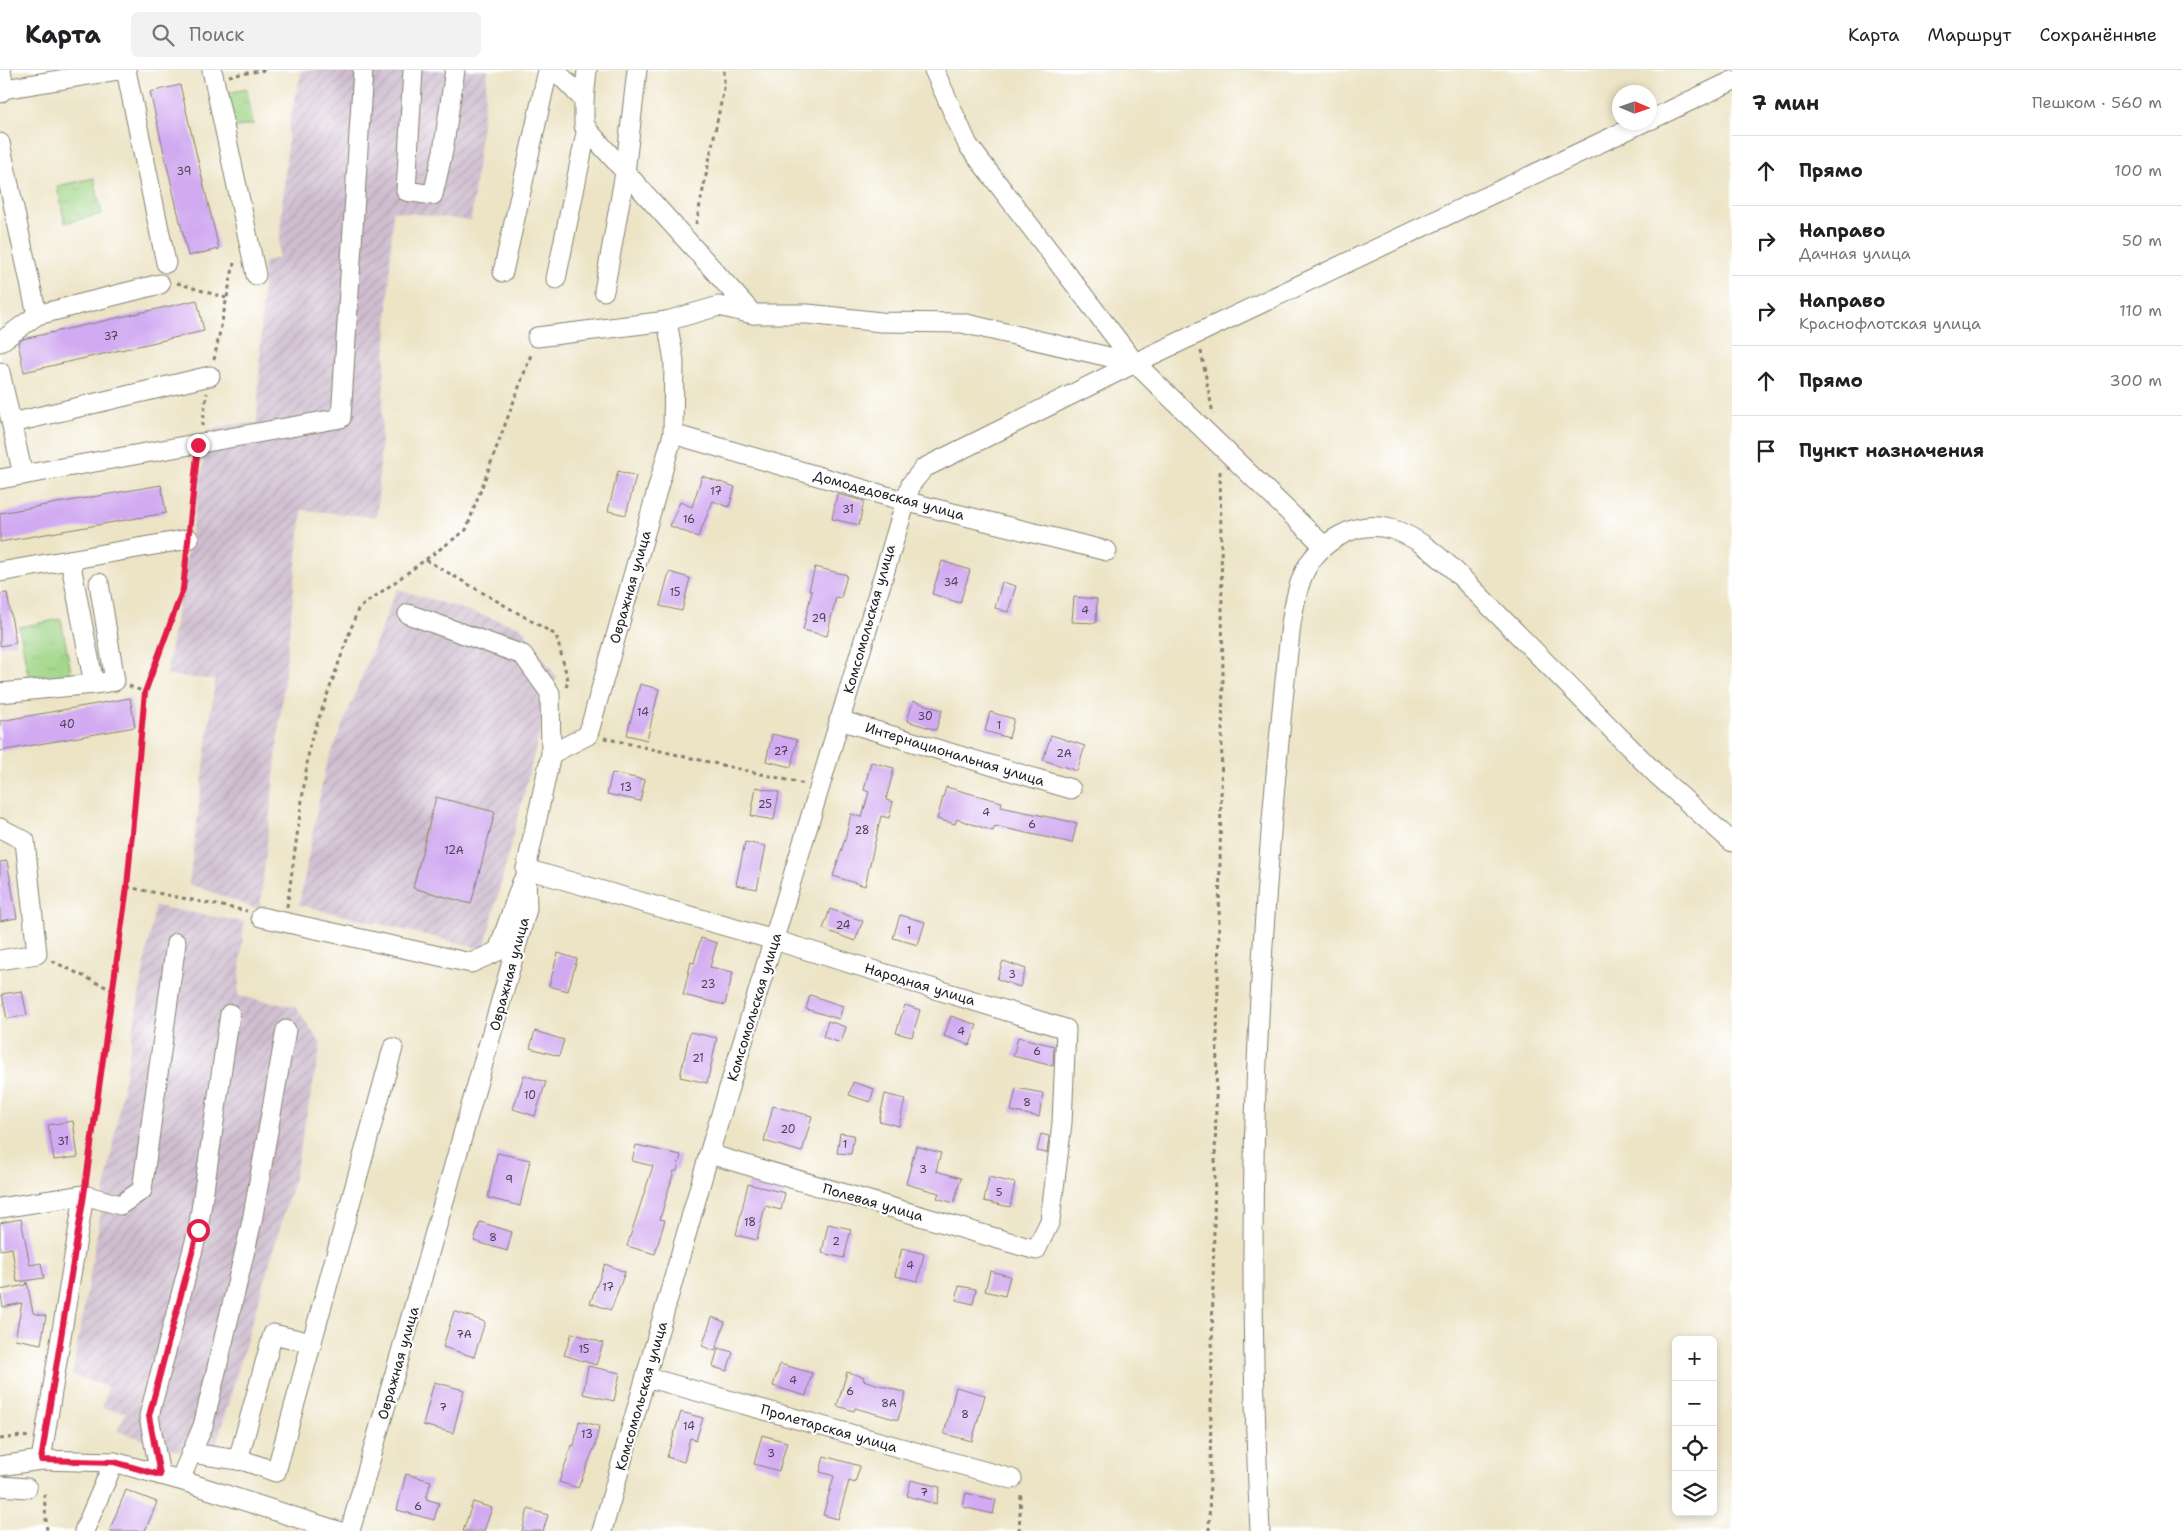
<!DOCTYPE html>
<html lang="ru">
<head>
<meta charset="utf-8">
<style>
  :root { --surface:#fff; --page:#f2f2f2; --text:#202124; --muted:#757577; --line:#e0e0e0 }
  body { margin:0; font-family:"Shantell Sans",sans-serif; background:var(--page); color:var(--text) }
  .controls { position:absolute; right:15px; bottom:15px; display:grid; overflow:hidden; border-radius:8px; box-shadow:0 2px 8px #0003 }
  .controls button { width:45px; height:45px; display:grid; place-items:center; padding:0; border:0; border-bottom:1px solid var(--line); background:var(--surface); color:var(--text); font:25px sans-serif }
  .compass { position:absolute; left:1612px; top:15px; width:45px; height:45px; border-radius:50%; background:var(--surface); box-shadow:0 2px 8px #0003; rotate:92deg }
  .stop { position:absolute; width:15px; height:15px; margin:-11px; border:4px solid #e11d48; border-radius:50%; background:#fff }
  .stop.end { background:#e11d48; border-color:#fff; box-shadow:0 1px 5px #0008 }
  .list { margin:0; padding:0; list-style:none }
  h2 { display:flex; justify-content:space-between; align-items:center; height:65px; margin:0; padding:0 20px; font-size:21px }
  h2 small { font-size:16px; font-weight:400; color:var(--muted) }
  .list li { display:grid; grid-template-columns:32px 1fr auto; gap:15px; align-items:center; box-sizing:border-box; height:70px; padding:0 20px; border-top:1px solid var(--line) }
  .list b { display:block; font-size:19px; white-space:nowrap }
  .list p { margin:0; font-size:16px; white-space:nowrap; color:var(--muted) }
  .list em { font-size:16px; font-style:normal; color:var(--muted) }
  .icon { flex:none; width:28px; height:28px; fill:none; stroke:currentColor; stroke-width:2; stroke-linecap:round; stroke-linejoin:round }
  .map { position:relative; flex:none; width:1732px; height:1461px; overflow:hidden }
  header { display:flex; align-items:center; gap:30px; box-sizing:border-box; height:70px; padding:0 25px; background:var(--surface); border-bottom:1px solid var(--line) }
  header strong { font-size:24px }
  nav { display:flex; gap:28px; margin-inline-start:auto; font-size:18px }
  .search { width:350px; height:45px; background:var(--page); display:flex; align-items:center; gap:12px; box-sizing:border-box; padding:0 18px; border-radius:8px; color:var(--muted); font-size:19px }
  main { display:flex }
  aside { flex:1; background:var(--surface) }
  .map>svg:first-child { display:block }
  .industrial { fill:url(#industrial-furrows) }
  .park { fill:url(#park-tufts); stroke:#5d7850 }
  .building { fill:#d1aaf1 }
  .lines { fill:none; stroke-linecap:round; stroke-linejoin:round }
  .minor-casing { stroke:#848071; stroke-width:21 }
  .path { stroke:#848071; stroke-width:3; stroke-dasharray:4 4; stroke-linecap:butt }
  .minor { stroke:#fff; stroke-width:19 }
  .route { stroke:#e11d48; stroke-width:6 }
  .labels { text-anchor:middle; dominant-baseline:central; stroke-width:4.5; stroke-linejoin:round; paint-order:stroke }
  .number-label { font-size:11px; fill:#494051 }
  .street-label { font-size:14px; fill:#1c1c1c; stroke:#fff }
</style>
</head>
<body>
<header>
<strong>Карта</strong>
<div class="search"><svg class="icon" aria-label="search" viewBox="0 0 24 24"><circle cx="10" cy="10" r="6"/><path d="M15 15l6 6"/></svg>Поиск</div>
<nav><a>Карта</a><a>Маршрут</a><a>Сохранённые</a></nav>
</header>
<main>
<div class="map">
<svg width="1732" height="1461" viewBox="0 0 1732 1461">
  <defs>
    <pattern id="industrial-furrows" width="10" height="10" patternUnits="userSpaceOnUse" patternTransform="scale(1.25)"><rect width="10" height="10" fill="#cfbdcf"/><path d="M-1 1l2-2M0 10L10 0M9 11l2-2" fill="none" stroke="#b1a2b1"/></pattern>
    <pattern id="park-tufts" width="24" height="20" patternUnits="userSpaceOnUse" patternTransform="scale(1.25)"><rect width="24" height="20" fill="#9ed485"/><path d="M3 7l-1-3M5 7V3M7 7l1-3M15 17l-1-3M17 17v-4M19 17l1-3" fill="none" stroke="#88b572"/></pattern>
  </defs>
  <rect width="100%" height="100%" fill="#fff"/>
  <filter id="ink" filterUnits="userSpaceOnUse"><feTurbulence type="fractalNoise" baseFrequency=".02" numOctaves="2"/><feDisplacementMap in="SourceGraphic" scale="10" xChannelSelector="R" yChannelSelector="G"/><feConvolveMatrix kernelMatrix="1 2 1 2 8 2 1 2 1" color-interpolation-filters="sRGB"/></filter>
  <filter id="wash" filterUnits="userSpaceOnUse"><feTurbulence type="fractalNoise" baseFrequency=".0096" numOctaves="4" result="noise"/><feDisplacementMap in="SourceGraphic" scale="20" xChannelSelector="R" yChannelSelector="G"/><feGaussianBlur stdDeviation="1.12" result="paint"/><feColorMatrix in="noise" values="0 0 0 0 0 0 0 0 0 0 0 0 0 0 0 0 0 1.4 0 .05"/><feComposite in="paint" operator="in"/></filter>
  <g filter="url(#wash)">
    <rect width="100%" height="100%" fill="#ede4c6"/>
    <g class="industrial">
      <polygon points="302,0 488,0 471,151 393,141 377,447 302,440 260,840 189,814 215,610 166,605 209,360 231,355 257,353 264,192 278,188 289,54"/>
      <polygon points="397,519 521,557 558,609 537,617 544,646 484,879 299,835 325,699"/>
      <polygon points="155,836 244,852 238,926 296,937 321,974 293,1113 211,1392 117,1361 126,1342 102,1338 108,1317 72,1305"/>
    </g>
    <g class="park">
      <polygon points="247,19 253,54 233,58 227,23"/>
      <polygon points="94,108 102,144 65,153 57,116"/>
      <polygon points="61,549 74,618 32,625 19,557"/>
    </g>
    <g id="blocks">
      <g class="building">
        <polygon points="180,15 219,179 188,186 150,22"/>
        <polygon points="197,230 204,261 24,302 18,273 23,269"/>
        <polygon points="618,401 636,406 626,445 608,441"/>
        <polygon points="702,406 735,417 729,437 713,431 698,467 670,456 680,432 692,437"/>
        <polygon points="161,415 166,443 0,472 0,443"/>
        <polygon points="837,424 864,431 859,455 832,449"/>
        <polygon points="942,491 970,500 960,533 932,524"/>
        <polygon points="815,497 847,505 841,528 836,527 827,566 803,560 812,521 809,520"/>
        <polygon points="669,502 690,508 682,541 660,536"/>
        <polygon points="1002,512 1016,516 1008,542 995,538"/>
        <polygon points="7,523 16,573 0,576 0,524"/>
        <polygon points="1074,527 1097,529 1096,553 1072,552"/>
        <polygon points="640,614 659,619 647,670 627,665"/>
        <polygon points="130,628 135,657 0,681 0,651"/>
        <polygon points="913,631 942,640 936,660 907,651"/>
        <polygon points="990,642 1014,649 1009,668 985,661"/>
        <polygon points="772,664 797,670 791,697 766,691"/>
        <polygon points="1051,665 1085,676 1077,701 1043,690"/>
        <polygon points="871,692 894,698 886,730 893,732 889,748 881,746 865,816 833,806 845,769 851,744 862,747 869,722 864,720"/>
        <polygon points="612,703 645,710 640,731 607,724"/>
        <polygon points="756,717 779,722 774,750 751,746"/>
        <polygon points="946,717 1002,732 1001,737 1077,753 1072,773 995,756 993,761 957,749 955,754 937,749"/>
        <polygon points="436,727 495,742 471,834 413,818"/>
        <polygon points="745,772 766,776 757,819 736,815"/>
        <polygon points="7,791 17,848 0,851 0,792"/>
        <polygon points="830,839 863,851 855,871 823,859"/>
        <polygon points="900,845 925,852 918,875 893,868"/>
        <polygon points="701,868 717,873 710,897 733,902 725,935 683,925 691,892 694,893"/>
        <polygon points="558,883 577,889 568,921 549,916"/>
        <polygon points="1003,891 1026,899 1020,917 997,909"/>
        <polygon points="22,921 27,945 7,949 2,924"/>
        <polygon points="810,925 843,936 839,949 806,939"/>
        <polygon points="905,935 920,940 912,967 896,963"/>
        <polygon points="951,946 977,955 970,975 944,966"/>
        <polygon points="828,951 846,957 841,973 823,967"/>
        <polygon points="535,961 564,970 559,986 530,978"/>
        <polygon points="690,962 717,968 707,1013 680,1007"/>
        <polygon points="1018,967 1054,976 1053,996 1013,986"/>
        <polygon points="524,1005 546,1012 535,1046 513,1039"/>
        <polygon points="853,1012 874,1019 870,1032 849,1025"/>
        <polygon points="1016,1018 1043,1023 1039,1047 1011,1041"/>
        <polygon points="885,1024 905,1029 899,1056 879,1051"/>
        <polygon points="773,1036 812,1046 802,1082 764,1071"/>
        <polygon points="73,1051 78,1087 54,1090 48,1055"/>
        <polygon points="840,1063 854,1065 851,1084 837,1083"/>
        <polygon points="1041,1064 1049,1066 1047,1083 1037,1081"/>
        <polygon points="636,1075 681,1085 677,1101 674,1101 660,1149 665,1150 655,1184 627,1176 653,1096 632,1091"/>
        <polygon points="916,1076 941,1083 936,1101 961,1108 954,1133 937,1128 939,1123 906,1114"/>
        <polygon points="497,1083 530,1090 520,1136 488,1128"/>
        <polygon points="989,1107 1015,1113 1010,1137 984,1131"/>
        <polygon points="748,1114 785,1123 781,1140 765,1136 757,1170 736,1165"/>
        <polygon points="21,1149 30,1195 41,1193 44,1208 17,1212 12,1178 0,1180 0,1153"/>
        <polygon points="480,1152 512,1162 507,1181 474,1171"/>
        <polygon points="828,1154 851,1159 844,1188 822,1183"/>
        <polygon points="902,1178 924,1184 918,1211 895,1206"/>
        <polygon points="605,1194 625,1202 611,1240 590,1233"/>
        <polygon points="990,1201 1010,1206 1005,1226 985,1221"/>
        <polygon points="27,1212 33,1243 46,1246 41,1274 15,1269 22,1233 3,1237 0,1220 26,1215"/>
        <polygon points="959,1216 976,1219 973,1234 956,1230"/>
        <polygon points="454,1241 485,1252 474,1287 443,1277"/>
        <polygon points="712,1247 725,1252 715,1281 702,1276"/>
        <polygon points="572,1263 603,1273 596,1295 564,1285"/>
        <polygon points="718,1278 733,1282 727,1301 713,1297"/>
        <polygon points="780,1294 812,1303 806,1326 773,1316"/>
        <polygon points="588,1296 620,1303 614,1331 583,1324"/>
        <polygon points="847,1302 864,1307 863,1310 906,1323 898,1350 855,1338 854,1341 837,1336"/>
        <polygon points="434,1312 464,1320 453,1363 423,1355"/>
        <polygon points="956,1317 985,1325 972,1371 944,1364"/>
        <polygon points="681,1342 703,1348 696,1370 690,1368 684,1392 667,1387"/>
        <polygon points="579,1351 599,1356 595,1376 578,1418 559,1412 572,1375 574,1376"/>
        <polygon points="762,1365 787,1372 779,1401 754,1394"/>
        <polygon points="824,1386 860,1396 855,1413 849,1411 838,1449 823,1445 834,1406 820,1402"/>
        <polygon points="406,1404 431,1411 426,1429 439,1433 434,1450 397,1440"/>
        <polygon points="911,1410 940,1417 936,1434 907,1426"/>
        <polygon points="126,1420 157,1432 145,1461 109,1461"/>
        <polygon points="966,1423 996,1430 993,1444 963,1437"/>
        <polygon points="473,1432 492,1438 484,1461 463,1461"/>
        <polygon points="528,1439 548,1445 543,1461 522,1461"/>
      </g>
    </g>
  </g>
  <g filter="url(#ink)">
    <use href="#blocks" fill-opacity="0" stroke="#848071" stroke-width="1"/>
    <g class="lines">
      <g class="minor-casing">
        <g id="minor">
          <polyline points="1,0 4,19"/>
          <polyline points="126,0 166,193"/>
          <polyline points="212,0 256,205"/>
          <polyline points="413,0 406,121 433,125 443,81 455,0"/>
          <polyline points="555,0 584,30 584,56 753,244"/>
          <polyline points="934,0 968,75 1135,293 1324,476"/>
          <polyline points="0,23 4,19 119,0"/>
          <polyline points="584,30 587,0"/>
          <polyline points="1650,50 1732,11"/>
          <polyline points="0,73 37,245 0,272"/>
          <polyline points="503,202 548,0"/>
          <polyline points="556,209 587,58"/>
          <polyline points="604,221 625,103 637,0"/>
          <polyline points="37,245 160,214"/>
          <polyline points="537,267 667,251"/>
          <polyline points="0,302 23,405"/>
          <polyline points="12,353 210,306"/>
          <polyline points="673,364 904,431 1107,481"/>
          <polyline points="0,409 341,348 363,0"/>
          <polyline points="0,502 189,469"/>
          <polyline points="94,614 115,611 99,513"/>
          <polyline points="0,623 94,614 70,490"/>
          <polyline points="839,650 1071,719"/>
          <polyline points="551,684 588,665 673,364 674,291 667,251 719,236 753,244 808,244 881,252 962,253 1135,293"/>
          <polyline points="0,758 25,771 37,884 0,890"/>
          <polyline points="526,799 774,870 1066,959 1062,1053 1050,1151 1036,1180 709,1084"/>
          <polyline points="261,847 471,893 498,881 522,812"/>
          <polyline points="84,1125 120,1135 142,1120 176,873"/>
          <polyline points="0,1138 84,1125 41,1390"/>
          <polyline points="646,1307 1012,1409"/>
          <polyline points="191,1383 245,1391 276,1402 393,978"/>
          <polyline points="238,1390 273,1264 312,1273"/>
          <polyline points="0,1396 41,1390 114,1392 180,1410 338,1461"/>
          <polyline points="160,1405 149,1346 198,1160 230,944"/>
          <polyline points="180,1410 203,1356 252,1151 286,960"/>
          <polyline points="0,1416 27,1418"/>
          <polyline points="84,1461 114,1392"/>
          <polyline points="350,1461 527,839 526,799 551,684 550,623 523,585 408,544"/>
          <polyline points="602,1461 709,1084 911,414 924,398 1135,293 1644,52"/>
          <path d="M 1260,1461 C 1256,1376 1253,1291 1253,1205 C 1252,988 1267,770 1291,554 C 1294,537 1296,521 1303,505 C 1317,473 1355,449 1391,459 C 1416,466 1436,484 1455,501 L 1658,706 L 1732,772"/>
        </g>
      </g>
      <g class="path">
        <polyline points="229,6 265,0"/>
        <polyline points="696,154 724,18 724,0"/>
        <polyline points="177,213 226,228"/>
        <polyline points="1201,281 1213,344"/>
        <polyline points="214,290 234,193"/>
        <polyline points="202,356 207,323"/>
        <polyline points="191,453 197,390"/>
        <polyline points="426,490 556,565 568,610 566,618"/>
        <polyline points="129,616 145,622"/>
        <polyline points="604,668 805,714"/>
        <polyline points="127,817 247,841"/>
        <polyline points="287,837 310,673 358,539 466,460 532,282"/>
        <polyline points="52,891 112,920"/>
        <polyline points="86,1109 127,817 145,622 183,519 187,487"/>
        <polyline points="0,1369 22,1366 29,1367"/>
        <polyline points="44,1424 47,1461"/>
        <polyline points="1019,1461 1021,1424"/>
        <polyline points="1209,1461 1223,607 1220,399"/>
      </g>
      <use href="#minor" class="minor"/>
    </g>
  </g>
  <g class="lines" filter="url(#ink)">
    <polyline class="route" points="198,1160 149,1346 160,1405 114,1392 41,1390 84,1125 127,817 145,622 183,519 198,375"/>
  </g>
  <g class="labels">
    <g class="number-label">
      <text x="184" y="101">39</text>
      <text x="111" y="266">37</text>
      <text x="716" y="421">17</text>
      <text x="848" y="439">31</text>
      <text x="689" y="449">16</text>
      <text x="951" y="512">34</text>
      <text x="675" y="522">15</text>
      <text x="1085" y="540">4</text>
      <text x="819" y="548">29</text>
      <text x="643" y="642">14</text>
      <text x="925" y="646">30</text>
      <text x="67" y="654">40</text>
      <text x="999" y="655">1</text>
      <text x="781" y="681">27</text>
      <text x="1064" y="683">2А</text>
      <text x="626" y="717">13</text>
      <text x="765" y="734">25</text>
      <text x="986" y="742">4</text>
      <text x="1032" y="754">6</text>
      <text x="862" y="760">28</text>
      <text x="454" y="780">12А</text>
      <text x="843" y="855">24</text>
      <text x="909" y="860">1</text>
      <text x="1012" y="904">3</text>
      <text x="708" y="914">23</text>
      <text x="961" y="961">4</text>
      <text x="1037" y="981">6</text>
      <text x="698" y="988">21</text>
      <text x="530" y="1025">10</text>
      <text x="1027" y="1032">8</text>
      <text x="788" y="1059">20</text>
      <text x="63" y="1071">31</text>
      <text x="845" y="1074">1</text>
      <text x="923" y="1099">3</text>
      <text x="509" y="1109">9</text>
      <text x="999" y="1122">5</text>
      <text x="750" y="1152">18</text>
      <text x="493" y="1167">8</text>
      <text x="836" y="1171">2</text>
      <text x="910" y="1195">4</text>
      <text x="608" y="1217">17</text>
      <text x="464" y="1264">7А</text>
      <text x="584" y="1279">15</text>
      <text x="793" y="1310">4</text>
      <text x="850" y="1321">6</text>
      <text x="889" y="1333">8А</text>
      <text x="443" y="1337">7</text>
      <text x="965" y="1344">8</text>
      <text x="689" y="1356">14</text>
      <text x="587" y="1364">13</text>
      <text x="771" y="1383">3</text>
      <text x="924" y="1422">7</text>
      <text x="418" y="1436">6</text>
    </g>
    <g class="street-label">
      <text transform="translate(889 425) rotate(15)">Домодедовская улица</text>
      <text transform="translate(630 517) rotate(-74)">Овражная улица</text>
      <text transform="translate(869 549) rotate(-74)">Комсомольская улица</text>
      <text transform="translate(955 684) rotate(17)">Интернациональная улица</text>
      <text transform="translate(509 904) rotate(-75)">Овражная улица</text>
      <text transform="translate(920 914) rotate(17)">Народная улица</text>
      <text transform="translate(754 937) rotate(-73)">Комсомольская улица</text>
      <text transform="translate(873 1132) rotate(16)">Полевая улица</text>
      <text transform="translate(398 1293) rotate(-74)">Овражная улица</text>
      <text transform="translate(641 1326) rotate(-74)">Комсомольская улица</text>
      <text transform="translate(829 1358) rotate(16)">Пролетарская улица</text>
    </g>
  </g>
</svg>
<div class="controls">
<button>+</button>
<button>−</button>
<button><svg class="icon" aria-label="locate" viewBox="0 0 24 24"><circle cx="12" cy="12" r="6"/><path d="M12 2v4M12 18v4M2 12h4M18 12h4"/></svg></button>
<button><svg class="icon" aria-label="layers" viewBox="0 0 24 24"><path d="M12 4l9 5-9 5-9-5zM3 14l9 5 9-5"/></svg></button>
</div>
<svg class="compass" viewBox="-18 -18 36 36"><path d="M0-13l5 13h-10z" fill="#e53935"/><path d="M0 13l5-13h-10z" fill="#757577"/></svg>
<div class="stop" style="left:198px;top:1160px"></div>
<div class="stop end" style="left:198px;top:375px"></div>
</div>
<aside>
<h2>7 мин<small>Пешком · 560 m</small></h2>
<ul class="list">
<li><svg class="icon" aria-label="ahead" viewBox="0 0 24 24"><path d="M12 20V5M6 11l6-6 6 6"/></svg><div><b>Прямо</b></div><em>100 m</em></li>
<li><svg class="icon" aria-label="right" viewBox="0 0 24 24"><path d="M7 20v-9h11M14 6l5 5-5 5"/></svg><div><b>Направо</b><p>Дачная улица</p></div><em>50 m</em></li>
<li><svg class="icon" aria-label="right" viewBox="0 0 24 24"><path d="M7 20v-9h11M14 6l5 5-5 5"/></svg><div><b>Направо</b><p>Краснофлотская улица</p></div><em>110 m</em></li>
<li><svg class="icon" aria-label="ahead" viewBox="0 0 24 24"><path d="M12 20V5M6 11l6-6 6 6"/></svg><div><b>Прямо</b></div><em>300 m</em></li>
<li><svg class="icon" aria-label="arrive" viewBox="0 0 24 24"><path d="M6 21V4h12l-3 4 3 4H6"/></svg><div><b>Пункт назначения</b></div></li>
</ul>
</aside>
</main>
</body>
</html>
